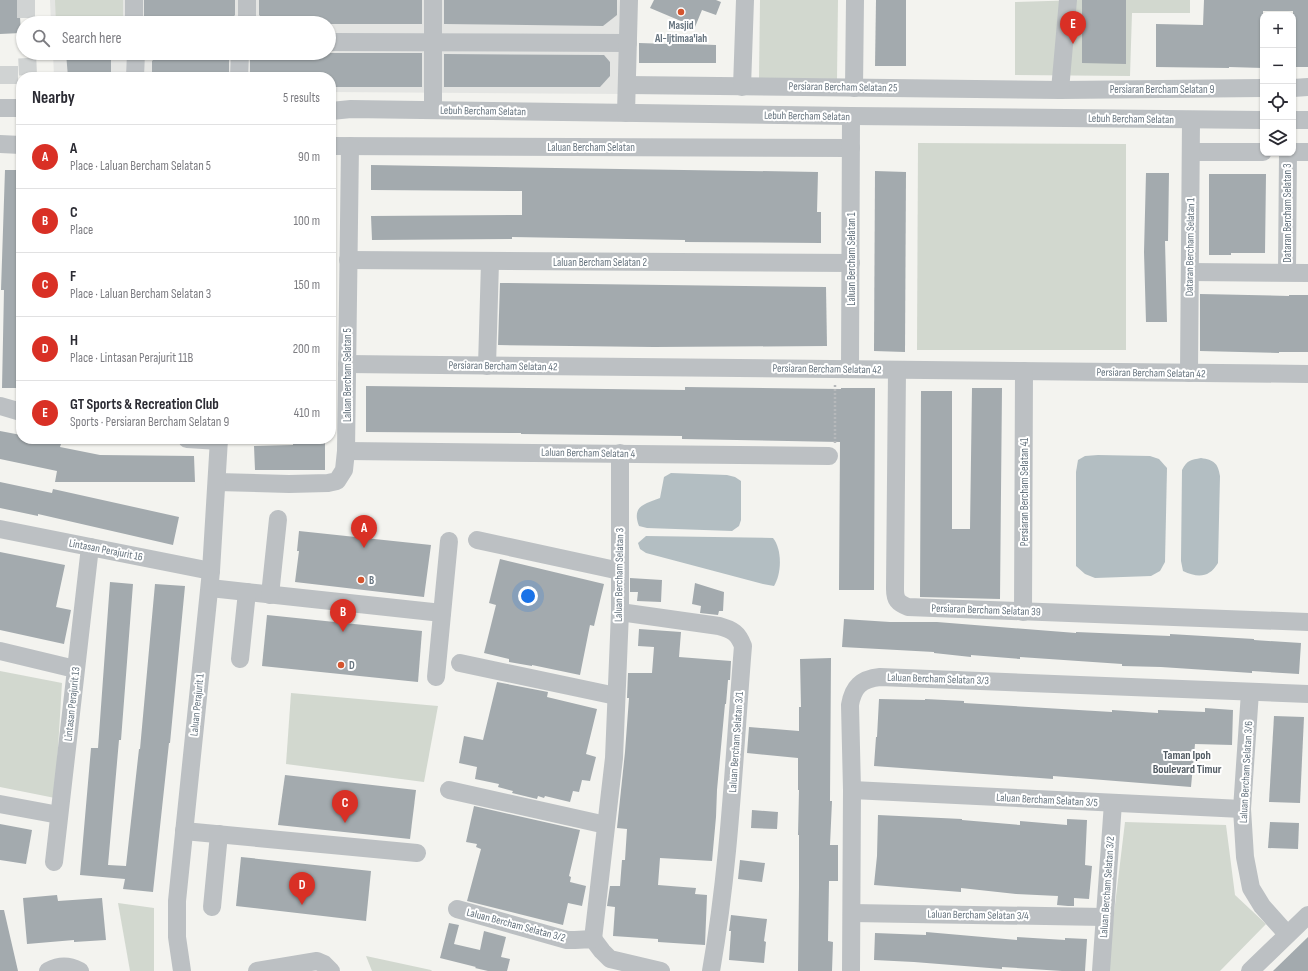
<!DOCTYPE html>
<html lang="en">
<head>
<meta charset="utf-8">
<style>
  :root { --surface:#fff; --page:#f2f2f3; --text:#2b2b33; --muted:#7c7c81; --line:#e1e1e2; --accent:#d93025 }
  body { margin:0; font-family:"Sofia Sans Condensed",sans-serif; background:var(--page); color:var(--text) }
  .controls { position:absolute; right:12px; top:12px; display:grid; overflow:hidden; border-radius:8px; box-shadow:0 1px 3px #0004 }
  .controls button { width:36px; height:36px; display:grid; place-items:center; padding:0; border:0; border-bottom:1px solid var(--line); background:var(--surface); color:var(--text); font:20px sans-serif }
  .you { position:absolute; left:528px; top:596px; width:14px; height:14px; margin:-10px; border:3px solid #fff; border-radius:50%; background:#1a73e8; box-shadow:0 0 0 6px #1a73e833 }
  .badge { display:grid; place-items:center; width:26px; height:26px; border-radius:50%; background:var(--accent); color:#fff; font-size:13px; font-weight:700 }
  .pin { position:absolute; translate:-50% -33px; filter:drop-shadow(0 1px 2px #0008) }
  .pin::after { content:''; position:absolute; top:21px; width:14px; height:12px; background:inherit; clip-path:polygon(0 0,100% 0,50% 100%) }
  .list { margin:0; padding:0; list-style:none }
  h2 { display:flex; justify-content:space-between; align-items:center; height:52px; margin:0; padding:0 16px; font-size:17px }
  h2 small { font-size:13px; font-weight:400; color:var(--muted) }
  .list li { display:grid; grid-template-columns:26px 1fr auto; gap:12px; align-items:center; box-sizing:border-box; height:64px; padding:0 16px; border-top:1px solid var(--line) }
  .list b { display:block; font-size:15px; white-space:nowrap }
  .list p { margin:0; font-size:13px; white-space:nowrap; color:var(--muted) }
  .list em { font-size:13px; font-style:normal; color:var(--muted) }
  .icon { flex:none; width:22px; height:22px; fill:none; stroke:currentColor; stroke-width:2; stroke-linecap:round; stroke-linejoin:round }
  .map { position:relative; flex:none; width:1308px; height:971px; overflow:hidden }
  .search { position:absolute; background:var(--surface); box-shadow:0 1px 3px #0004; left:16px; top:16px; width:320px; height:44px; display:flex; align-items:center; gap:10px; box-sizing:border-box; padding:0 14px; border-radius:22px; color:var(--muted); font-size:15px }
  .panel { position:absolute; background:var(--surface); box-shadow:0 1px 3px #0004; left:16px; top:72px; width:320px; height:372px; border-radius:16px }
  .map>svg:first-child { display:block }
  .built { fill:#e4e5e3 }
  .green { fill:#d2d8cf }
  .water { fill:#b3bec2 }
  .building { fill:#a3aaae }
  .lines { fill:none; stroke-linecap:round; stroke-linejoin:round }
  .minor-tunnel { stroke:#d0d3d3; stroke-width:18; stroke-dasharray:18 9; stroke-linecap:butt }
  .path { stroke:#b6b9bb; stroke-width:2.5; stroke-dasharray:2 2; stroke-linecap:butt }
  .minor { stroke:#bcc0c3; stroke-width:18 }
  .poi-dot { fill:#d4552f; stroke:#fff; stroke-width:1.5 }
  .labels { text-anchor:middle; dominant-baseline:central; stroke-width:4; stroke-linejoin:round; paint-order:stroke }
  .poi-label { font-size:11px; font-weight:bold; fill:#65737e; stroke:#fff; text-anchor:start }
  .street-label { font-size:11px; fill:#65737e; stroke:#fff }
  .neighbourhood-label { font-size:12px; font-weight:bold; fill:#525c64; stroke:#fff }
</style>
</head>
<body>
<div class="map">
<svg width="1308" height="971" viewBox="0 0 1308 971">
  <rect width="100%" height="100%" fill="#f3f3ef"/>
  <polygon class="built" points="50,0 625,0 624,94 331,92 331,77 54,77 53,53 329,53 329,23 51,23"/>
  <g class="green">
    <polygon points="55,0 123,0 123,19 110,23 56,23"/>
    <polygon points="760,0 838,0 837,79 759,78"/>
    <polygon points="1080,0 1190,0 1190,13 1132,13 1130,76 1015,75 1015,2"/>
    <polygon points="918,143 1126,144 1126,350 917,350"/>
    <polygon points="0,671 62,683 55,798 0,787"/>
    <polygon points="291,693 438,706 424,782 286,764"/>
    <polygon points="1125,822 1226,825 1235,895 1266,924 1220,971 1107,971"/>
    <polygon points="118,903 154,908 154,971 130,971"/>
    <polygon points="366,956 431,970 432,971 372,971"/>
  </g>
  <g class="water">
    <polygon points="1098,455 1150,456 1159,459 1167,468 1165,562 1160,571 1151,576 1095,578 1085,574 1076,566 1076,472 1078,460 1085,456"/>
    <path d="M 1201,458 C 1214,460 1218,463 1220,476 L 1218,563 C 1209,578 1198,578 1183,571 L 1181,561 L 1182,470 C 1187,460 1191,460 1201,458 Z"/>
    <path d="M 671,473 L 727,475 L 735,477 L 741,481 L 741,520 L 739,526 L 732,531 L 647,528 L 639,526 C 631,505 646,504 660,498 L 664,477 Z"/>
    <path d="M 646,536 L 773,538 C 782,549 782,573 774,586 L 763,584 L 646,553 L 640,549 L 638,543 Z"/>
  </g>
  <g class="building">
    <polygon points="0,0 19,0 21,33 0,34"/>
    <polygon points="144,0 235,0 235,15 228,23 144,23"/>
    <polygon points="259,0 422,0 422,24 329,24 329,23 268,23 259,15"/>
    <polygon points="444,0 617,0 617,15 603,26 444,24"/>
    <polygon points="654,0 716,0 721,2 716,15 702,10 695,27 650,8"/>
    <polygon points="876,0 906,0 906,66 875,66"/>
    <polygon points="1082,0 1126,0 1126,64 1082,63"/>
    <polygon points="1204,0 1308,0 1308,67 1293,67 1293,11 1263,11 1263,68 1229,67 1229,68 1156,67 1156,24 1203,25"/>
    <polygon points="669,36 691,36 688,44 716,45 716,63 639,63 639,43 669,44"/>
    <polygon points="66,53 111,53 111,77 68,77"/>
    <polygon points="161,53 229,53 229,77 152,77 152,61"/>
    <polygon points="250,53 422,53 422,87 331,87 331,77 250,77"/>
    <polygon points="444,54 604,55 610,62 610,76 600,87 444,87"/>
    <polygon points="371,165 818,172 817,212 821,212 821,243 685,242 685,240 512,237 512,239 372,240 371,216 522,215 522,191 371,190"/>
    <polygon points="5,170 21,170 21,388 2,388 4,290 1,290"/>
    <polygon points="875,171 906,172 905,352 874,351"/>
    <polygon points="1146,173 1169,173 1168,241 1165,241 1167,322 1146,322 1144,252"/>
    <polygon points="1209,174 1266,174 1265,253 1231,253 1231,255 1209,255"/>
    <polygon points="500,283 826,287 827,346 654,347 498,345"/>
    <polygon points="1200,294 1289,296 1289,295 1308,295 1308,352 1279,352 1279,353 1200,351"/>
    <polygon points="366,386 685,390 685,387 841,389 841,388 875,388 874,590 839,590 840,442 682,439 682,436 521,434 521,433 366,432"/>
    <polygon points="972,388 1002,388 1000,599 920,597 921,391 952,391 952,529 970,529"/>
    <polygon points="0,431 21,435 21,439 38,439 61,444 60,447 100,455 194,456 195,482 55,482 57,471 0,459"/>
    <polygon points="293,439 325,439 325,470 255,470 254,446 293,445"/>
    <polygon points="0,482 52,493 53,489 179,517 173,545 38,514 38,516 0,508"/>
    <polygon points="299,531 431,545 424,597 295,582 299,551 297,551"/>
    <polygon points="0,552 65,565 56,607 71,610 64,644 0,630"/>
    <polygon points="500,559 604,584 594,626 590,625 580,675 532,665 532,666 509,662 509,659 484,653 496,605 489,603"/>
    <polygon points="630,578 662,580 661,602 637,601 638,592 630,592"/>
    <polygon points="110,582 133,584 121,740 119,740 108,865 126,866 139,749 140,749 155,584 185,586 170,743 169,743 153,892 123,889 125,879 80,875 91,748 98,748"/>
    <polygon points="695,583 724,592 723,611 719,611 718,615 700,613 701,606 692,604"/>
    <polygon points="267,615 422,631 418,682 262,666"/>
    <polygon points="844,619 890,622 937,622 1076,633 1076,632 1170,636 1170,634 1254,639 1254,640 1301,643 1299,674 1252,671 1252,673 1161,667 1122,666 1122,664 1020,657 1020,659 971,655 971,657 934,653 934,652 842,647"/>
    <polygon points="639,629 681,632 679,657 731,661 730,680 728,680 726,704 725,704 717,790 716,817 712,861 660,858 658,885 696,888 695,894 707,895 705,945 658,942 658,939 613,936 615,907 607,906 610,886 620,886 622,860 625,860 627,829 617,828 625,752 629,698 627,698 628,673 652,673 654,647 638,646"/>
    <polygon points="831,658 830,801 832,801 830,845 838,845 838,881 829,881 828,941 833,942 832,971 798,971 799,887 799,835 798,835 799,790 798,790 798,758 747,753 749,727 799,731 799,707 801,707 800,659"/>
    <polygon points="497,682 548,692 547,697 597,709 586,754 596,757 590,781 582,780 579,792 573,791 570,802 545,796 544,798 538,796 537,799 512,793 513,791 498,787 499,784 475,779 477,767 459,763 464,736 483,740"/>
    <polygon points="879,699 925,700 925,699 964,701 964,703 1112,712 1112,710 1158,713 1158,710 1205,712 1205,708 1233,710 1232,745 1195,744 1191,787 1053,776 1053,779 874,766 876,737 877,737"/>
    <polygon points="1274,716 1304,717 1300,803 1269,802"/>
    <polygon points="285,775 416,790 410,839 278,825"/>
    <polygon points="474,806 580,830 569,876 571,877 570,882 586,886 582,906 568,903 563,925 467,901 481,849 476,847 477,844 466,842"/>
    <polygon points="752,810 778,812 777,829 751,828"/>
    <polygon points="878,815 962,819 962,820 1020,825 1020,821 1067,825 1067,819 1087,820 1085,865 1092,866 1089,899 1074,898 1074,906 1068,906 1057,905 1058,896 1016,894 961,888 961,892 874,885 877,856"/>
    <polygon points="1270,822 1299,823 1298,849 1268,848"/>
    <polygon points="0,824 32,830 26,864 0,860"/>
    <polygon points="241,857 371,871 366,921 236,906"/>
    <polygon points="740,860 765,863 762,882 738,879"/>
    <polygon points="57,895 58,901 102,898 106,940 74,942 74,940 27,944 23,898"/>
    <polygon points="0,910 4,910 18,971 0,971"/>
    <polygon points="731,915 767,919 764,941 766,942 764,963 729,960 731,931 729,931"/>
    <polygon points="449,923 459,925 454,944 480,950 484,931 506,937 501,957 510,959 507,971 488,971 475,968 476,967 440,958"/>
    <polygon points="926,932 1017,940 1017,937 1065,940 1065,938 1087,939 1085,971 1062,971 1002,967 1002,969 914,962 874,960 875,933 926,935"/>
    <polygon points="1308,937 1308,971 1273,971"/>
  </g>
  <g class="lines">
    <g class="minor-tunnel">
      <polyline points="26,0 26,23"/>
      <polyline points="0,75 28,75 27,53"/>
    </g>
    <polyline class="path" points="835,443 835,384"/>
    <g class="minor">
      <polyline points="134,23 134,0"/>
      <polyline points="247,23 247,0"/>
      <polyline points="329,42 628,43"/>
      <polyline points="135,77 136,53"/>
      <polyline points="239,77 240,53"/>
      <polyline points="627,85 1060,90 1263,88"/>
      <polyline points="742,87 745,0"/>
      <polyline points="854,88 855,0"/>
      <polyline points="1293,88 1308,87"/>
      <polyline points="1060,90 1068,0"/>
      <polyline points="0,108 21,108"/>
      <polyline points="433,110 433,0"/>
      <polyline points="331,111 351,109 851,116 1263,120"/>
      <polyline points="626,113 629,0"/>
      <polyline points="1293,120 1308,120"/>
      <polyline points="0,144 21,145"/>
      <polyline points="331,146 851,148"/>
      <polyline points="1191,152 1263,152"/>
      <polyline points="1293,152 1308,152"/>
      <polyline points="348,260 851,263"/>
      <polyline points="1190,272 1308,273"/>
      <polyline points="1287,272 1288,153"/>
      <polyline points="347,364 1308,374"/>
      <polyline points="487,366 490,262"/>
      <polyline points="850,369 851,116"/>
      <path d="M 897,370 L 895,589 C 895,600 898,603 908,607 L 1308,622"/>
      <polyline points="1189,373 1191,120"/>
      <polyline points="0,406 21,412"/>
      <polyline points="187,439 219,441"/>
      <polyline points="346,451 829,456"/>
      <polyline points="217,482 289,484 328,483 337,481 344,470 346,451 350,146"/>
      <polyline points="0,529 211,571"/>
      <polyline points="477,540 620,571"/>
      <polyline points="210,588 442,613"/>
      <polyline points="270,595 278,519"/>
      <path d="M 620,612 L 719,626 C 733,630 738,633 743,646 C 734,755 730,864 711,971"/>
      <polyline points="1023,612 1024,371"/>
      <polyline points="0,651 75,669"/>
      <polyline points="240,659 247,592"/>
      <polyline points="460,663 616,696"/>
      <polyline points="436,677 449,541"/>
      <polyline points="1250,692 1242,809 1245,857 1251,888 1262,906 1287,934"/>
      <polyline points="449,790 606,825"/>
      <polyline points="852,790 1242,809"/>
      <polyline points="0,804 59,815"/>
      <polyline points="184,831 417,853"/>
      <polyline points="54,862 90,547"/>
      <polyline points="212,907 219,834"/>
      <polyline points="457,909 567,940 575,940 593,939 602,951 610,959 661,971"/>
      <polyline points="852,913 1104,917"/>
      <polyline points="593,939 614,758 620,612 620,453"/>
      <path d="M 48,971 C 60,965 68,965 80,971"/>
      <polyline points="182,971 177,937 177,901 211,571 219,439"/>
      <polyline points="257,971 317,961 324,964 331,971"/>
      <path d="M 851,971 L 852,790 L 850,705 C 853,687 861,679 880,677 L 1308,694"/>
      <polyline points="1101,971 1113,803"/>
      <polyline points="1250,971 1308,915"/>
    </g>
  </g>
  <g class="poi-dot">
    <circle cx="681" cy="12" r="4"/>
    <circle cx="361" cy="580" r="4"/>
    <circle cx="341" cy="665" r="4"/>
  </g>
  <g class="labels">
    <g class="poi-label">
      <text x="681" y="25" text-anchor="middle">Masjid<tspan x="681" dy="13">Al-Ijtimaa'iah</tspan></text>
      <text x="369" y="580">B</text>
      <text x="349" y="665">D</text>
    </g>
    <g class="street-label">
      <text transform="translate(843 87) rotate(1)">Persiaran Bercham Selatan 25</text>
      <text x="1162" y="89">Persiaran Bercham Selatan 9</text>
      <text transform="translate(483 111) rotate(1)">Lebuh Bercham Selatan</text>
      <text transform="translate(807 116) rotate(1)">Lebuh Bercham Selatan</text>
      <text transform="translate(1131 119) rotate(1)">Lebuh Bercham Selatan</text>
      <text x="591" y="147">Laluan Bercham Selatan</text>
      <text transform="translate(1287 213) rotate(-90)">Dataran Bercham Selatan 3</text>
      <text transform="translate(1190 247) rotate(-89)">Dataran Bercham Selatan 1</text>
      <text transform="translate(851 259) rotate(-90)">Laluan Bercham Selatan 1</text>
      <text x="600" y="262">Laluan Bercham Selatan 2</text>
      <text transform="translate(503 366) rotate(1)">Persiaran Bercham Selatan 42</text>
      <text transform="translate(827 369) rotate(1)">Persiaran Bercham Selatan 42</text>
      <text transform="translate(1151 373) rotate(1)">Persiaran Bercham Selatan 42</text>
      <text transform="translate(347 375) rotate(-90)">Laluan Bercham Selatan 5</text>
      <text transform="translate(588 453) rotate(1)">Laluan Bercham Selatan 4</text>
      <text transform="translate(1024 492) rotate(-90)">Persiaran Bercham Selatan 41</text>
      <text transform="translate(106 550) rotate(11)">Lintasan Perajurit 16</text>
      <text transform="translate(619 575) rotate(-89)">Laluan Bercham Selatan 3</text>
      <text transform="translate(986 610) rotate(2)">Persiaran Bercham Selatan 39</text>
      <text transform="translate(938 679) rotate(2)">Laluan Bercham Selatan 3/3</text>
      <text transform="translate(72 704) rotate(-84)">Lintasan Perajurit 13</text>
      <text transform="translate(197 705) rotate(-84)">Laluan Perajurit 1</text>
      <text transform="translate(736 742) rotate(-86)">Laluan Bercham Selatan 3/1</text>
      <text transform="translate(1246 772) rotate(-87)">Laluan Bercham Selatan 3/6</text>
      <text transform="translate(1047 800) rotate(3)">Laluan Bercham Selatan 3/5</text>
      <text transform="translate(1107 887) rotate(-86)">Laluan Bercham Selatan 3/2</text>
      <text transform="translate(978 915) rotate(1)">Laluan Bercham Selatan 3/4</text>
      <text transform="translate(516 925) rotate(15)">Laluan Bercham Selatan 3/2</text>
    </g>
    <g class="neighbourhood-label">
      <text x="1187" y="755">Taman Ipoh<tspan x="1187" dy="14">Boulevard Timur</tspan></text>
    </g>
  </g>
</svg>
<div class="controls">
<button>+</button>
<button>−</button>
<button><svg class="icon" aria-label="locate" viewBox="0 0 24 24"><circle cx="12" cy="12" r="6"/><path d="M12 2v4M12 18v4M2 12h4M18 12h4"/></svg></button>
<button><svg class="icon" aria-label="layers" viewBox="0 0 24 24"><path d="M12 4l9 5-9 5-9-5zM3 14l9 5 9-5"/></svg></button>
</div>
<div class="you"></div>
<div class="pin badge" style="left:364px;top:548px">A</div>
<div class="pin badge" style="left:343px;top:632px">B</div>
<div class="pin badge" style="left:345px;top:823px">C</div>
<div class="pin badge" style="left:302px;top:905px">D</div>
<div class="pin badge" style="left:1073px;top:44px">E</div>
<div class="search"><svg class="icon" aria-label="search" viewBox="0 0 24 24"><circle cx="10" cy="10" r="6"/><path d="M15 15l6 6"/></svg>Search here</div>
<section class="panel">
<h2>Nearby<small>5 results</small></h2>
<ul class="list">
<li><span class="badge">A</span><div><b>A</b><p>Place · Laluan Bercham Selatan 5</p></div><em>90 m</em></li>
<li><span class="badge">B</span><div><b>C</b><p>Place</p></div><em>100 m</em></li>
<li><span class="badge">C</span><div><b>F</b><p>Place · Laluan Bercham Selatan 3</p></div><em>150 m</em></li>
<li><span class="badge">D</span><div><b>H</b><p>Place · Lintasan Perajurit 11B</p></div><em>200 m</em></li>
<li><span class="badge">E</span><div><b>GT Sports &amp; Recreation Club</b><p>Sports · Persiaran Bercham Selatan 9</p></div><em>410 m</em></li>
</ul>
</section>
</div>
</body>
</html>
